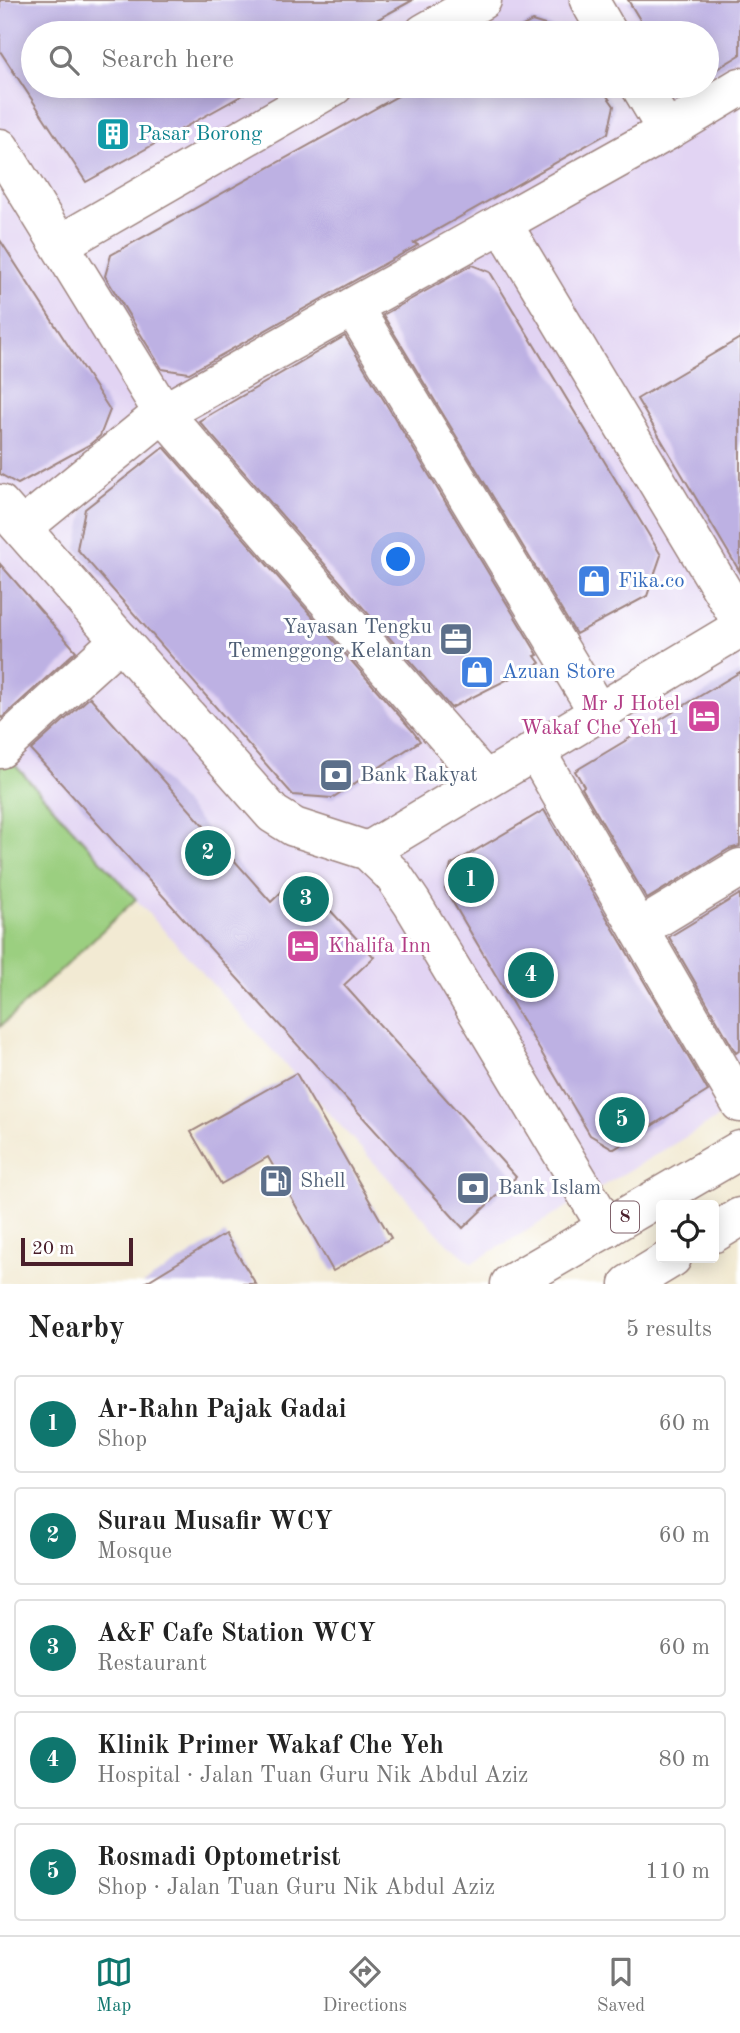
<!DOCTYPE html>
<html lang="en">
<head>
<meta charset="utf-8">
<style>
  :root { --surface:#fff; --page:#f2f2f2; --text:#222; --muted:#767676; --line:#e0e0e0; --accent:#0f766e }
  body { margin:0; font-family:"Old Standard TT",serif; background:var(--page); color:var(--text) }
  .controls { position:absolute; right:21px; bottom:21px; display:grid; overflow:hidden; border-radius:7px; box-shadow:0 4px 18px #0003 }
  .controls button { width:63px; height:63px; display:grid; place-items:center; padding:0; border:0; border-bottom:2px solid var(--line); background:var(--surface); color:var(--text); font:35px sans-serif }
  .scale { position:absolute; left:21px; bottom:18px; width:112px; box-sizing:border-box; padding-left:7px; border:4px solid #4a1f2b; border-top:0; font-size:19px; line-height:24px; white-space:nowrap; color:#4a1f2b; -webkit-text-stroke:5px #fff; paint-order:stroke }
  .you { position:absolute; left:399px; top:560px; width:24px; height:24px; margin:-18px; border:5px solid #fff; border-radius:50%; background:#1a73e8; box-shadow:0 0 0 10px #1a73e833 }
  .badge { display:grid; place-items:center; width:46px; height:46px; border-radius:50%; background:var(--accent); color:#fff; font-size:23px; font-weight:700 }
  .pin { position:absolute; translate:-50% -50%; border:4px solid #fff; box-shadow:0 2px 7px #0006 }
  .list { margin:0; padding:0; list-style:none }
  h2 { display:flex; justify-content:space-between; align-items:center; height:91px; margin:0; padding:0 28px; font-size:30px }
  h2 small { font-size:23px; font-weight:400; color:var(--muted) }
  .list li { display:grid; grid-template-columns:46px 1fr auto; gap:21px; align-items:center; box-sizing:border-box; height:98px; margin:0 14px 14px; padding:0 14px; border:2px solid var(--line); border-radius:7px }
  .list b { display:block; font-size:26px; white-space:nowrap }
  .list p { margin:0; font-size:23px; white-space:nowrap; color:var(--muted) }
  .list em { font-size:23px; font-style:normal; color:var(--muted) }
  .icon { flex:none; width:38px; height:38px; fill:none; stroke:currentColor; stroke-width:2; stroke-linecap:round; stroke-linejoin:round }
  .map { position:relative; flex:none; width:740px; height:1284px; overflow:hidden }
  .search { position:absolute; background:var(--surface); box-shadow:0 4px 18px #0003; left:21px; right:21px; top:21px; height:77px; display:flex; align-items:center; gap:18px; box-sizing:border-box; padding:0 24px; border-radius:38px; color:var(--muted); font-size:26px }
  .sheet { height:651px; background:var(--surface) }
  nav { display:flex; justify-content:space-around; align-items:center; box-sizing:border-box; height:98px; border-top:2px solid var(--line); background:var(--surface); font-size:19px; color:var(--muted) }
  nav a { display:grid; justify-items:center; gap:4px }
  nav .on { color:var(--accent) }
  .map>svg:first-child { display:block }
  .built { fill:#e2d4f3; fill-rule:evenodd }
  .green { fill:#9bcf80; stroke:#727756; stroke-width:2 }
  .building { fill:#bdb1e3 }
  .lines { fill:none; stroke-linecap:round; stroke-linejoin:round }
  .minor-casing { stroke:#9e847f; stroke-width:41 }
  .major-casing { stroke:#9e847f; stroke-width:41 }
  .minor { stroke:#fff; stroke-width:38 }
  .major { stroke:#fff; stroke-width:38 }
  .labels { text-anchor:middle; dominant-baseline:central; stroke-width:6; stroke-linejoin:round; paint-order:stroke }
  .shield { fill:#fff; stroke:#80626b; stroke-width:2 }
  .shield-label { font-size:19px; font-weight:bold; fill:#4a1f2b }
  .culture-label { font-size:21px; fill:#0d838f; stroke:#fff; text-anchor:start }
  .shop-label { font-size:21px; fill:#366cbe; stroke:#fff; text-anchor:start }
  .service-label { font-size:21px; fill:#4e5e75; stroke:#fff; text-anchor:start }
  .hotel-label { font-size:21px; fill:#b23c85; stroke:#fff; text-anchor:end }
</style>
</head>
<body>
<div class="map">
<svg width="740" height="1284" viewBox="0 0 740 1284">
  <rect width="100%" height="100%" fill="#fff"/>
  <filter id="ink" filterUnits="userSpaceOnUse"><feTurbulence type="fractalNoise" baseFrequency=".0143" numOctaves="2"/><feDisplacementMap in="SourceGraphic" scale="14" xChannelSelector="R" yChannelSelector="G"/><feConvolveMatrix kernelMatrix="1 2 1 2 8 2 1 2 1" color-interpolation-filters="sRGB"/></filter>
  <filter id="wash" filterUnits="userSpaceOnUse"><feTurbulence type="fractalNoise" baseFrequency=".00686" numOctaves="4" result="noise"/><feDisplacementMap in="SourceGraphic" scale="28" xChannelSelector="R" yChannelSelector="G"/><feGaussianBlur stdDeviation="1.57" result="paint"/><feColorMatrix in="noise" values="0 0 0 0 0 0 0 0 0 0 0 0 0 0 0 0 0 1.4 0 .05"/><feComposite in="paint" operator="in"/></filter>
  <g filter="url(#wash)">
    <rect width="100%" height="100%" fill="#f2ead3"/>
    <path class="built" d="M 0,0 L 740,0 L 740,1105 L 472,1263 L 443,1239 L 6,756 L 0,761 ZM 33,33 L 707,33 L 707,86 L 33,86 Z"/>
    <polygon class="green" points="6,755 136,899 0,1027 0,761"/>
    <g id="blocks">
      <g class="building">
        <polygon points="0,0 413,0 353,33 33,33 33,86 259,86 86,182 0,51"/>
        <polygon points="628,0 740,0 740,55 707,75 707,33 648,33"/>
        <polygon points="532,21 564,31 566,33 510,33"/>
        <polygon points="416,86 600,86 614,106 608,133 414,243 418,245 189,373 162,369 105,276 111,255"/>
        <polygon points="0,240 110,410 100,436 89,445 18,484 0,474"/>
        <polygon points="472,265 490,272 661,555 647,596 576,634 383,315"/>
        <polygon points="345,336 538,655 535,656 540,663 451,708 199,421"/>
        <polygon points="740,338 740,572 637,399"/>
        <polygon points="164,447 411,729 420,741 332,798 293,795 77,549 85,509"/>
        <polygon points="0,564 76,651 2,718 0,716"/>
        <polygon points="740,672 740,846 729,849 647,899 582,788 584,786 575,771"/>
        <polygon points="90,697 271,902 298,876 374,957 344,985 516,1177 463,1228 31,750"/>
        <polygon points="544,810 708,1091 614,1149 590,1135 445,889 451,865"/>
        <polygon points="740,894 740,1050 736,1053 669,937"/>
        <polygon points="296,1073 391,1238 333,1271 268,1157 221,1184 191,1132"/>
        <polygon points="225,1234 256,1284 143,1284"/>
      </g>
    </g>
  </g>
  <g filter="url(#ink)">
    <use href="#blocks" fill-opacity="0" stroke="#9e847f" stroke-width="2"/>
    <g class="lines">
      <g class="minor-casing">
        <g id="minor">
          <polyline points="589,0 608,33"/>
          <polyline points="424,33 482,0"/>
          <polyline points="640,86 667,131"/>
          <polyline points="0,148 163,413 485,780"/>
          <polyline points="502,223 740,620"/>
          <polyline points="60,244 334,86"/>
          <polyline points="353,307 598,712"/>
          <polyline points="0,504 273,814 294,827 368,851 393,875 412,903 607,1228"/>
          <polyline points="22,528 163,413 667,131 740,87"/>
          <polyline points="0,749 120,640"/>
          <polyline points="535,750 740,1103"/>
          <polyline points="368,851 740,628"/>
          <polyline points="639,929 740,868"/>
        </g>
      </g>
      <g class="major-casing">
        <g id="major">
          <polyline points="714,1233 740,1217"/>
          <polyline points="510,1284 740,1150"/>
          <polyline points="629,1284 672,1258"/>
        </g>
      </g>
      <use href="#minor" class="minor"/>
      <use href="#major" class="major"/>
    </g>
  </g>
  <defs>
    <g id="building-square" transform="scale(1.75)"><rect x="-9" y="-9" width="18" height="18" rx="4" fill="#0f9aa8" stroke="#fff"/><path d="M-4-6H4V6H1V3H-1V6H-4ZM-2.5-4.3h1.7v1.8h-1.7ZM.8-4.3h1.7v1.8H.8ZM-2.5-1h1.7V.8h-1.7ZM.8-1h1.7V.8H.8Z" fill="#fff"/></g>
    <g id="shop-square" transform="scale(1.75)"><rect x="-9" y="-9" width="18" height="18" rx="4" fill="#3f7fe0" stroke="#fff"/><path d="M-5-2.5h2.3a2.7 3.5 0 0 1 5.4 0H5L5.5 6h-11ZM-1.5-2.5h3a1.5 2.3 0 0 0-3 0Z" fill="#fff"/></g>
    <g id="office-square" transform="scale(1.75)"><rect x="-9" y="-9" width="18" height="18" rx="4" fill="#5c6f8a" stroke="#fff"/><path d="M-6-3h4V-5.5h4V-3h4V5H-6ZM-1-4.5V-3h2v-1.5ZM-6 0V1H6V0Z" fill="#fff"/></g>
    <g id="hotel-square" transform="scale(1.75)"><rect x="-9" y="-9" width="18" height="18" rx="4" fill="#d1479c" stroke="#fff"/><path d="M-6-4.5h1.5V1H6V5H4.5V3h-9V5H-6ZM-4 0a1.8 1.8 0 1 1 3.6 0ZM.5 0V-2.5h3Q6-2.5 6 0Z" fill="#fff"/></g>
    <g id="bank-square" transform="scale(1.75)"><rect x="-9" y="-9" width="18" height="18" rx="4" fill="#5c6f8a" stroke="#fff"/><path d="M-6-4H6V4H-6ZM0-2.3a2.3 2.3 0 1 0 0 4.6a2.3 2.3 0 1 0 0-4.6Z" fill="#fff"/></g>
    <g id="fuel-square" transform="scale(1.75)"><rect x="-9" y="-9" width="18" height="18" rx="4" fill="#5c6f8a" stroke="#fff"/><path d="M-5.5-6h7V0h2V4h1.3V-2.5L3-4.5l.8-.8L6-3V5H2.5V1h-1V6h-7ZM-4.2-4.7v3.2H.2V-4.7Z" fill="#fff"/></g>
  </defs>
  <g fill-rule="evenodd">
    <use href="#building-square" x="113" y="134"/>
    <use href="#shop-square" x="594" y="581"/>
    <use href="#office-square" x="456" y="639"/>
    <use href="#shop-square" x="477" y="672"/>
    <use href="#hotel-square" x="704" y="716"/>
    <use href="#bank-square" x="336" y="775"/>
    <use href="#hotel-square" x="303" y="946"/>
    <use href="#fuel-square" x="276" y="1181"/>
    <use href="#bank-square" x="473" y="1188"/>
  </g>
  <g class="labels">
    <rect class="shield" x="611" y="1201.5" width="28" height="31" rx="5"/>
    <g class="shield-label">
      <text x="625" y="1217">8</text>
    </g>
    <g class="culture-label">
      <text x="138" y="134">Pasar Borong</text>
    </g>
    <g class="shop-label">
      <text x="618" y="581">Fika.co</text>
      <text x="502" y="672">Azuan Store</text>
    </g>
    <g class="service-label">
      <text x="432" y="627" text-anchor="end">Yayasan Tengku<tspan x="432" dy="24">Temenggong Kelantan</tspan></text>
      <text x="360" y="775">Bank Rakyat</text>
      <text x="300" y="1181">Shell</text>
      <text x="498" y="1188">Bank Islam</text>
    </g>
    <g class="hotel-label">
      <text x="680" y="704">Mr J Hotel<tspan x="680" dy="24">Wakaf Che Yeh 1</tspan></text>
      <text x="328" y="946" text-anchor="start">Khalifa Inn</text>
    </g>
  </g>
</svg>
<div class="controls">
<button><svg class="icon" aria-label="locate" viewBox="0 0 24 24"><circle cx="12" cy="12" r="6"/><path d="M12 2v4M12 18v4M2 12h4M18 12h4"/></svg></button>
</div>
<div class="scale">20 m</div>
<div class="you"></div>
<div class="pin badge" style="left:471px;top:880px">1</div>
<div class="pin badge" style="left:208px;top:853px">2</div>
<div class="pin badge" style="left:306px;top:899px">3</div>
<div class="pin badge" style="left:531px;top:975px">4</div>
<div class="pin badge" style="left:622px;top:1120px">5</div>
<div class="search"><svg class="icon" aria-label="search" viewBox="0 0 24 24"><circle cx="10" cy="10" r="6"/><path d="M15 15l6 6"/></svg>Search here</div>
</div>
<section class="sheet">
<h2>Nearby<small>5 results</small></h2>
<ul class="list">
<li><span class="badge">1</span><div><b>Ar-Rahn Pajak Gadai</b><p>Shop</p></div><em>60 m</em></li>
<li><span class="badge">2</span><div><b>Surau Musafir WCY</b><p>Mosque</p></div><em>60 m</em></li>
<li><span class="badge">3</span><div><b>A&amp;F Cafe Station WCY</b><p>Restaurant</p></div><em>60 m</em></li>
<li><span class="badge">4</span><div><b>Klinik Primer Wakaf Che Yeh</b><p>Hospital · Jalan Tuan Guru Nik Abdul Aziz</p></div><em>80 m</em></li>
<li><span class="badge">5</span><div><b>Rosmadi Optometrist</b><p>Shop · Jalan Tuan Guru Nik Abdul Aziz</p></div><em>110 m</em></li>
</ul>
</section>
<nav>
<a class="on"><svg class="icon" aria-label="map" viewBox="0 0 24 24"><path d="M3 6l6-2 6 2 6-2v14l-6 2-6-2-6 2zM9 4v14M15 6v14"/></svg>Map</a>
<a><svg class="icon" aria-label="directions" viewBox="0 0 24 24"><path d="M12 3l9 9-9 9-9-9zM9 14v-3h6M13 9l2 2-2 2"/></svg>Directions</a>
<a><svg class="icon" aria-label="saved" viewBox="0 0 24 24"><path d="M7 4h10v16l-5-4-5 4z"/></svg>Saved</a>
</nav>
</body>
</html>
